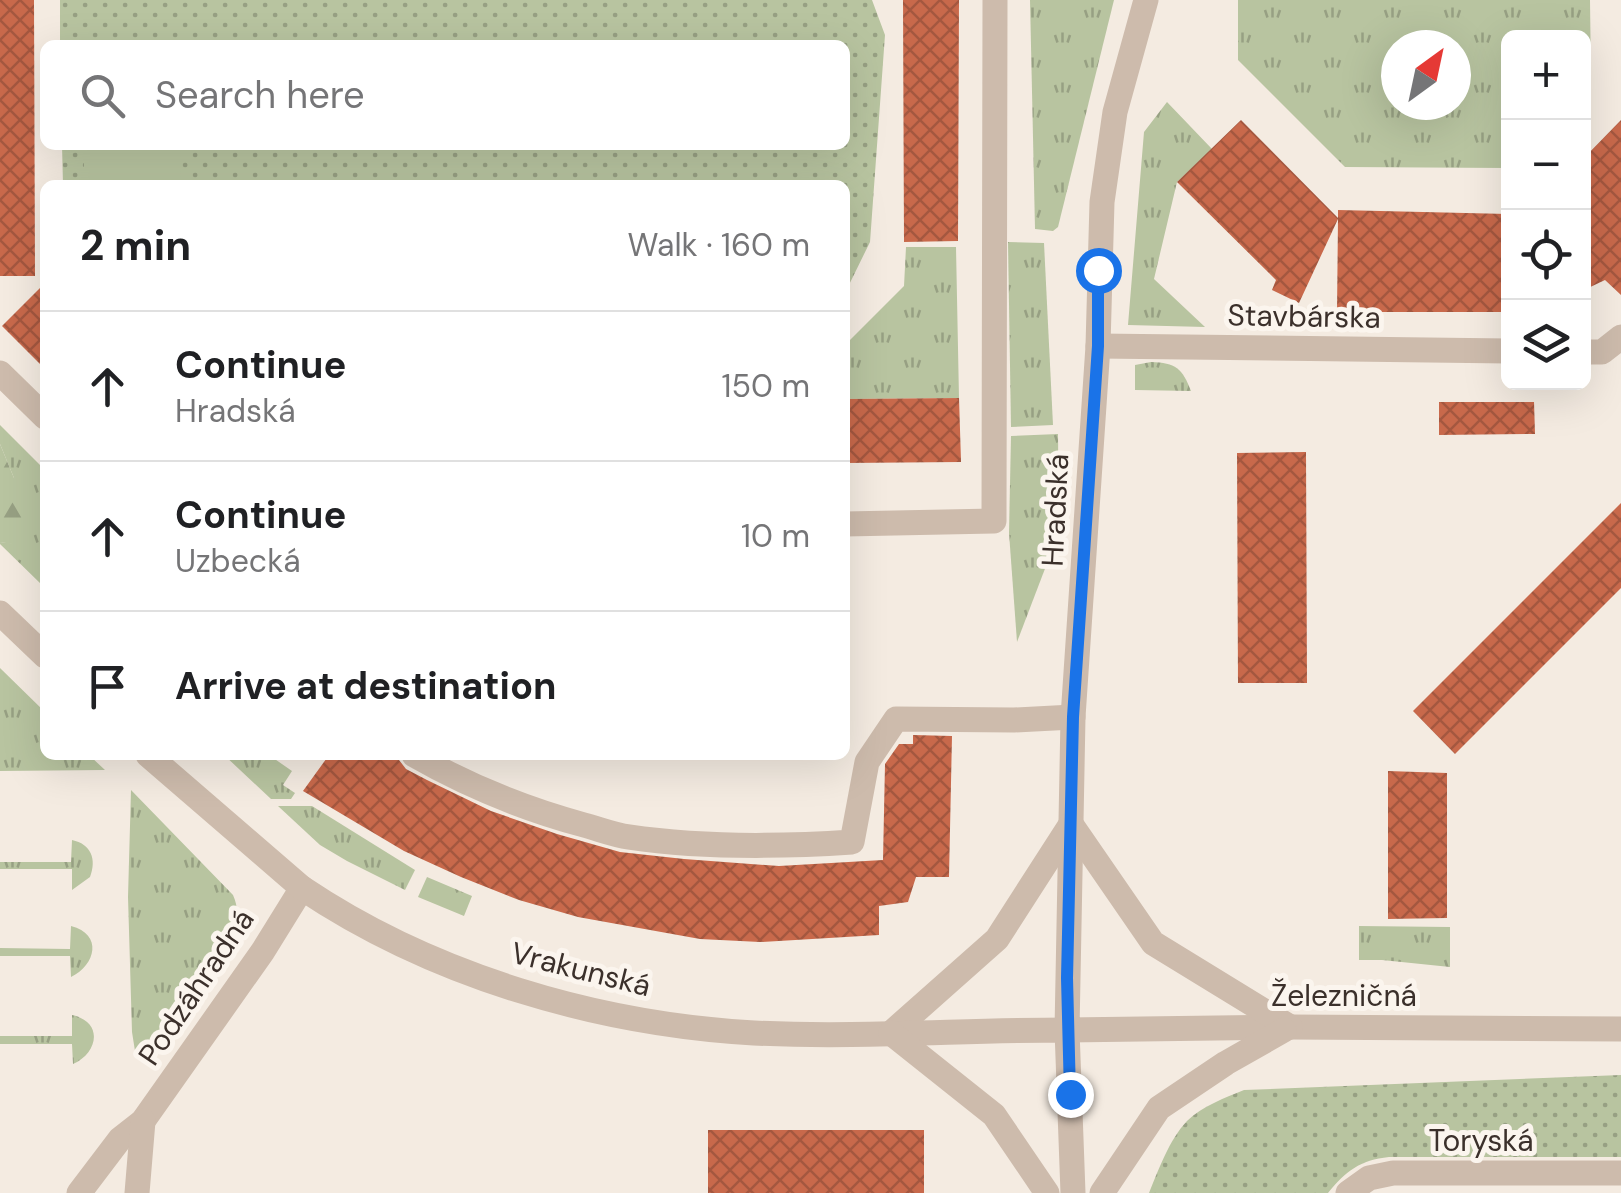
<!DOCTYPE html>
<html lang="en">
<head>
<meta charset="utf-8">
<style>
  :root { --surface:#fff; --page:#f2f2f2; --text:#202124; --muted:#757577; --line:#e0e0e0 }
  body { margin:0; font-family:"DM Sans",sans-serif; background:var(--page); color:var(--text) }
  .controls { position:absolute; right:30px; top:30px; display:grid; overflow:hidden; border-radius:15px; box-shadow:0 10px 40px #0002 }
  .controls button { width:90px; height:90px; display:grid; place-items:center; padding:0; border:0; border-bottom:2px solid var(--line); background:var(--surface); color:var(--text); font:50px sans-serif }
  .compass { position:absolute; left:1381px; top:30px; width:90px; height:90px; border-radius:50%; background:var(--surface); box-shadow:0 10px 40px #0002; rotate:33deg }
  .stop { position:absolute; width:30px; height:30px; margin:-22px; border:8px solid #1a73e8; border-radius:50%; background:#fff }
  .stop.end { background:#1a73e8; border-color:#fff; box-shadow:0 2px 10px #0008 }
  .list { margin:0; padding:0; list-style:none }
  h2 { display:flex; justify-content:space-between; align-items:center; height:130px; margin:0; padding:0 40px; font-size:42px }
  h2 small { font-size:32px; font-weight:400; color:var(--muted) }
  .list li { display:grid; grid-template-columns:65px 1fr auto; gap:30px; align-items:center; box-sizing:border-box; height:150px; padding:0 40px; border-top:2px solid var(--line) }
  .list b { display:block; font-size:38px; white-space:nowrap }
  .list p { margin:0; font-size:32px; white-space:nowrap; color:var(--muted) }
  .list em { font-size:32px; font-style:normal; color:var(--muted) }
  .icon { flex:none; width:55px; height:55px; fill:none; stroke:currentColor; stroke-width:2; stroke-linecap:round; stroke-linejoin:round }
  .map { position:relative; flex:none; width:1621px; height:1193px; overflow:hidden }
  .search { position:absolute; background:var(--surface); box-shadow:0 10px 40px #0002; left:40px; top:40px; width:810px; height:110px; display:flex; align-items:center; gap:25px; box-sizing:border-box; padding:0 35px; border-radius:15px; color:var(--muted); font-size:38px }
  .panel { position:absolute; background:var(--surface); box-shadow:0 10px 40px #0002; left:40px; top:180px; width:810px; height:580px; border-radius:15px }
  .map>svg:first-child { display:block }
  .grass { fill:url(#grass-tufts); fill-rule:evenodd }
  .forest { fill:url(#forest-firs) }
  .park { fill:url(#park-dots) }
  .garden { fill:#b8c4a0 }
  .building { fill:url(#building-cross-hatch) }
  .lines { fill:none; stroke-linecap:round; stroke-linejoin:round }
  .minor { stroke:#cdbbac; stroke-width:25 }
  .tertiary { stroke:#cdbbac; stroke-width:25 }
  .route { stroke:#1a73e8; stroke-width:12 }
  .labels { text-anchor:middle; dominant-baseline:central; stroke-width:10; stroke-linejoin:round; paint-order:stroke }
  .street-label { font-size:30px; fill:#3b302b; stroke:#fbf5ee }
</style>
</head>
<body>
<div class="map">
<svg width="1621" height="1193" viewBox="0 0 1621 1193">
  <defs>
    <pattern id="grass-tufts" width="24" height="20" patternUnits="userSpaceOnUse" patternTransform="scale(2.5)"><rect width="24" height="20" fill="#b8c4a0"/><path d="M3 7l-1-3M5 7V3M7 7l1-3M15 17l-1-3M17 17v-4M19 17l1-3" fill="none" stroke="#97a083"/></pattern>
    <pattern id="forest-firs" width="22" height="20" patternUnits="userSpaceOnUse" patternTransform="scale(2.5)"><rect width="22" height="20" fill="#b8c4a0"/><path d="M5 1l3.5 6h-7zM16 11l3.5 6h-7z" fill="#97a083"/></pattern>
    <pattern id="park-dots" width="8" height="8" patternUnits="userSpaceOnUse" patternTransform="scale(2.5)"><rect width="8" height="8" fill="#b8c4a0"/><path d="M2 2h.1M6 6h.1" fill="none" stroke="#97a083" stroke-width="1.8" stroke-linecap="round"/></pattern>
    <pattern id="building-cross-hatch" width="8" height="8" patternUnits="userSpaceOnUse" patternTransform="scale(2.5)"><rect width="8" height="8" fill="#c8694b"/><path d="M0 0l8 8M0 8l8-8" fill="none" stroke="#a4573f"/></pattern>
  </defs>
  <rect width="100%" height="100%" fill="#f4ebe1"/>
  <g class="grass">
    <polygon points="1030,0 1114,0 1058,227 1053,231 1035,229"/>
    <path d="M 1238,0 L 1590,0 L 1591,78 L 1584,85 L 1584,38 L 1508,38 L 1508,165 L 1506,168 L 1345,167 L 1238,60 ZM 1396,45 L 1456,45 L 1456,105 L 1396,105 Z"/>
    <polygon points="1167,102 1212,149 1177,182 1154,279 1205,327 1128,325 1144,132"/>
    <polygon points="1008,242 1044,243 1053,425 1011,427"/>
    <polygon points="906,247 956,247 959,398 845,399 845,345 904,286"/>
    <path d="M 1151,362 C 1176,363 1182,368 1191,391 L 1135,390 L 1135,365 Z"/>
    <polygon points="0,425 45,470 45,577 42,585 0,544 0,542 18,544 14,478 0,444"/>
    <polygon points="1058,434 1059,532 1017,642 1009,533 1011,436"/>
    <polygon points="0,668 45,712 45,755 89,755 105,770 0,771"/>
    <polygon points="224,755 269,755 292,771 283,785 295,793 291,799 271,799"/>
    <path d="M 131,790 L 233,895 C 245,922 227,936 212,958 L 221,967 L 160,1052 L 147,1056 L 135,1051 L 132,1032 L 128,897 Z"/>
    <polygon points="278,806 312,806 415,870 405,890 347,861 320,845"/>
    <path d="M 72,840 C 91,844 97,859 90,877 L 72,890 L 72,869 L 0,869 L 0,862 L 71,862 Z"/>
    <polygon points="427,877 472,896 464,916 418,897"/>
    <path d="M 71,926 C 103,934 96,965 71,977 L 70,956 L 0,956 L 0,948 L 70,949 Z"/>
    <polygon points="1359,926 1450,927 1450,967 1382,960 1359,960"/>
    <path d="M 72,1015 C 104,1022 98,1053 73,1064 L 72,1044 L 0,1044 L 0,1036 L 72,1036 Z"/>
  </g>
  <polygon class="forest" points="0,444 14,478 42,505 38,522 18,545 0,542"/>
  <g class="park">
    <polygon points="60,0 872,0 885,35 870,242 845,293 845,185 63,185 62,145 845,145 845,45 60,45"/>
    <path d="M 1621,1075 L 1621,1157 L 1389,1157 C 1360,1160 1346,1171 1328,1193 L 1149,1193 C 1159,1169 1169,1140 1187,1121 C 1202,1106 1225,1098 1244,1090 Z"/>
  </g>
  <polygon class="garden" points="84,145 181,145 180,185 84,185"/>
  <g class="building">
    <polygon points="0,0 34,0 35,276 0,276"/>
    <polygon points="903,0 959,0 958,241 904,242"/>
    <polygon points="1241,120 1338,218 1338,210 1508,214 1508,312 1337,312 1338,219 1299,303 1272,290 1276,280 1177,182"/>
    <polygon points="1621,120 1621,295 1605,280 1584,290 1584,158"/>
    <polygon points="45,283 45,369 2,326"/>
    <polygon points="959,398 961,462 845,463 845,399"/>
    <polygon points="1439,402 1534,402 1535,434 1439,435"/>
    <polygon points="1306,452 1307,683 1238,683 1237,453"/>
    <polygon points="1621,503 1621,588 1455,754 1413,711"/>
    <polygon points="913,735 952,736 949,877 916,877 908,902 879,906 879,935 760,942 700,939 578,917 519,900 461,877 404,851 303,791 329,755 390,755 399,760 406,769 427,780 491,811 557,834 620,852 684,859 779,866 883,860 885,764 899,744 913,744"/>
    <polygon points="1388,771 1447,773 1447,918 1388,919"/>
    <rect x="708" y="1130" width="216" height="63"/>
  </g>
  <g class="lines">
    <g class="minor">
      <polyline points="1146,0 1115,112 1102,202 1098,346 1073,717 1067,1030 1290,1027 1621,1029"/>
      <polyline points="1098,346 1508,351"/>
      <polyline points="1584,352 1602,352 1621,337"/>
      <polyline points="0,373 45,417"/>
      <polyline points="845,524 994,521 995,0"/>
      <path d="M 414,755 C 468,786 525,809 584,825 C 599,829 614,835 629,837 C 703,848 777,847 852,842 L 867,762 L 896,719 L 1014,720 L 1073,717"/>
      <polyline points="1071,824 1153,943 1290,1027"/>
      <polyline points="891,1033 997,939 1071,824"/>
      <polyline points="79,1193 120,1139 143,1121 263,951 302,888"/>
      <polyline points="137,1193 143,1121"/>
      <polyline points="1102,1193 1159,1108 1226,1063 1284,1030"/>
      <polyline points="1348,1193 1369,1178 1393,1173 1621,1173"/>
    </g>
    <g class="tertiary">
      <polyline points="0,613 45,656"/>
      <path d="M 148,755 L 302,888 C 433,976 597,1024 754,1033 C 858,1038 963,1030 1067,1030 L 1073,1193"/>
      <polyline points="891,1033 994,1115 1047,1193"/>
    </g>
  </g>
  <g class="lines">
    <polyline class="route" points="1070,1094 1067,978 1073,717 1098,346 1098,270"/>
  </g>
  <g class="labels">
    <g class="street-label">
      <text transform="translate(1304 316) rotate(1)">Stavbárska</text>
      <text transform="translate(1055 510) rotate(-87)">Hradská</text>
      <text transform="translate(581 969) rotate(14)">Vrakunská</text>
      <text transform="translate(196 987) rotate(-56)">Podzáhradná</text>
      <text x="1344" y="995">Železničná</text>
      <text x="1481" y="1140">Toryská</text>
    </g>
  </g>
</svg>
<div class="controls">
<button>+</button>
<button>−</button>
<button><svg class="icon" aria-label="locate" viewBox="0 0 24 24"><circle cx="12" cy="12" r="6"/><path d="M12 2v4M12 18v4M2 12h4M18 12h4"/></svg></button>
<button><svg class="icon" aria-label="layers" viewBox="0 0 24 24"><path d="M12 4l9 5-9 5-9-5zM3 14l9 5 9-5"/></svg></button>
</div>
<svg class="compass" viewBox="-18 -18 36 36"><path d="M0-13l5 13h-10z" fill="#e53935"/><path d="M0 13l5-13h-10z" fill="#757577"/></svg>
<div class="stop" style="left:1098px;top:270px"></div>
<div class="stop end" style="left:1070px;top:1094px"></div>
<div class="search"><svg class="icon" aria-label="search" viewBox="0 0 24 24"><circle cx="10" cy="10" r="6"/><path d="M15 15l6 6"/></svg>Search here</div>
<section class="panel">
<h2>2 min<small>Walk · 160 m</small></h2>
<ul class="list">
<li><svg class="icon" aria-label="ahead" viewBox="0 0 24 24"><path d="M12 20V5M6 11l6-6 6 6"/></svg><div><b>Continue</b><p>Hradská</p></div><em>150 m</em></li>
<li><svg class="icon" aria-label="ahead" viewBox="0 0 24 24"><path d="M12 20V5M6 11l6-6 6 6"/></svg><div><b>Continue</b><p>Uzbecká</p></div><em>10 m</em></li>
<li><svg class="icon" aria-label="arrive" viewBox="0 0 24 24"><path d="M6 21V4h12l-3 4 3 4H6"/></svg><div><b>Arrive at destination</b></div></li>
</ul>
</section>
</div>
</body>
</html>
